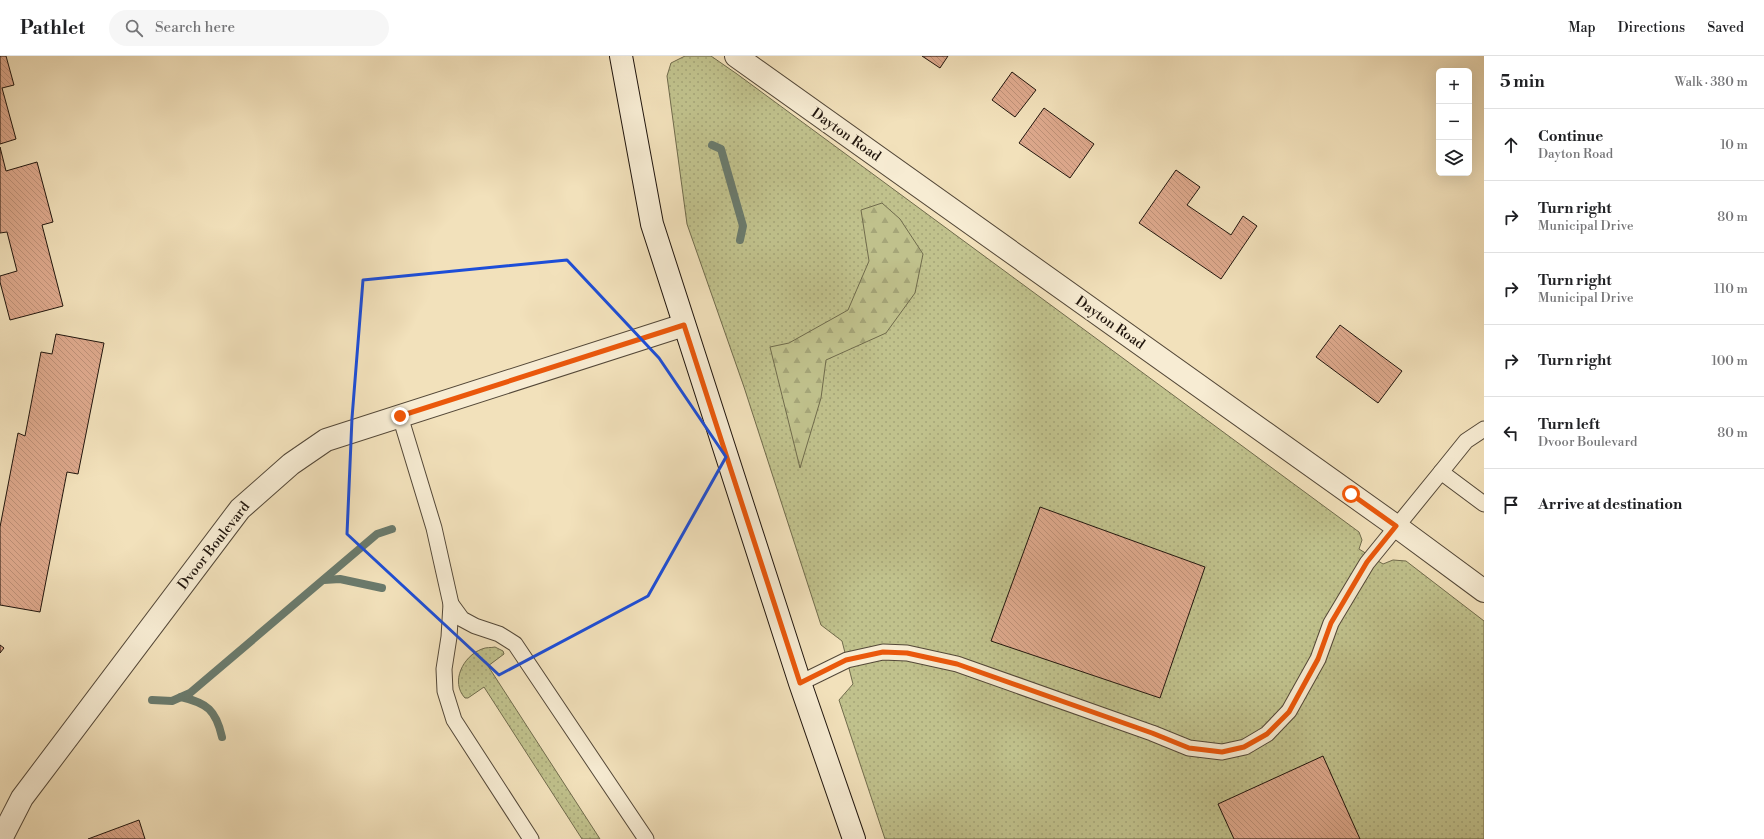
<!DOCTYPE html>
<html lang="en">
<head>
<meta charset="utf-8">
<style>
  :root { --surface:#fff; --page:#f6f6f6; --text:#202124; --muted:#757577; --line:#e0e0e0 }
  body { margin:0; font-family:"Libre Bodoni",serif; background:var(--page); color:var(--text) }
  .controls { position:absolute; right:12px; top:12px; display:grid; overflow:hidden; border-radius:6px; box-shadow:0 4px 16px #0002 }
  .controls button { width:36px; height:36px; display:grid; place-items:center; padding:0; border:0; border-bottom:1px solid var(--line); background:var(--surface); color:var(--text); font:20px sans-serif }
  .stop { position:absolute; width:12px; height:12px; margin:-9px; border:3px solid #ea580c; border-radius:50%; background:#fff }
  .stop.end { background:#ea580c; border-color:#fff; box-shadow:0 1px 4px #0008 }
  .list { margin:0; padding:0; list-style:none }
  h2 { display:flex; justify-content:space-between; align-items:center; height:52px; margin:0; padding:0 16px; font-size:17px }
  h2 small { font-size:13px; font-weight:400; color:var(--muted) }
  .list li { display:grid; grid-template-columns:26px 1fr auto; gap:12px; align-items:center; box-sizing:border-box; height:72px; padding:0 16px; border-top:1px solid var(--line) }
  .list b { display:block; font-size:15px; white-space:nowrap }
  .list p { margin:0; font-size:13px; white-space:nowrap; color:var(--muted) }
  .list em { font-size:13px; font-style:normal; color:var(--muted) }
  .icon { flex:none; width:22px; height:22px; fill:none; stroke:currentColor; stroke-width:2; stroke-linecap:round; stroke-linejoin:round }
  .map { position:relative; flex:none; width:1484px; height:783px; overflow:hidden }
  header { display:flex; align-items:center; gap:24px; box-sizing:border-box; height:56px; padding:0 20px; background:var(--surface); border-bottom:1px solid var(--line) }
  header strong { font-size:19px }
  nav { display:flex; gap:22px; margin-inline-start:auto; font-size:14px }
  .search { width:280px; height:36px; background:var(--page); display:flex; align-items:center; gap:10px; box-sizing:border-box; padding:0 14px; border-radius:22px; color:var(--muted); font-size:15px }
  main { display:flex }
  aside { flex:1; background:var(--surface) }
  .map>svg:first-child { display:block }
  .green { fill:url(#green-dots); stroke:#706b4c }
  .forest { fill:url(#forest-firs); stroke:#706b4c }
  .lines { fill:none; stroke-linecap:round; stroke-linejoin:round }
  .stream { stroke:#6a7a6c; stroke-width:8 }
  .building { fill:url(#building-back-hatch); stroke:#20150d }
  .lane-casing { stroke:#544838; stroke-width:17 }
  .street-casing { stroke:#544838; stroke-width:24 }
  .secondary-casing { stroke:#20150d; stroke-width:24 }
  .lane { stroke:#f7ecd3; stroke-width:15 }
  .street { stroke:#f7ecd3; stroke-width:22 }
  .secondary { stroke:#f7ecd3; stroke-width:22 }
  .route { stroke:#ea580c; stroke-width:5 }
  .marked { fill:none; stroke:#1d4ed8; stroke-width:3; stroke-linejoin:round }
  .labels { text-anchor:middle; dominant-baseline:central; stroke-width:4; stroke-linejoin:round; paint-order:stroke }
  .street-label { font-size:14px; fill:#20150d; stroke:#f7ecd3 }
</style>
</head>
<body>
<header>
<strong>Pathlet</strong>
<div class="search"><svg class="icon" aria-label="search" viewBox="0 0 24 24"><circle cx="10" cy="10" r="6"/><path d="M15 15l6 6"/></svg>Search here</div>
<nav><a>Map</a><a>Directions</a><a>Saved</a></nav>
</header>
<main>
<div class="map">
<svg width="1484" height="783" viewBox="0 0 1484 783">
  <defs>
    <pattern id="green-dots" width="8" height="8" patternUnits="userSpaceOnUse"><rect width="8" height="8" fill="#c0c18c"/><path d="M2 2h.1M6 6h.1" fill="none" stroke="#a5a578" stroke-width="1.8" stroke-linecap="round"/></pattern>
    <pattern id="forest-firs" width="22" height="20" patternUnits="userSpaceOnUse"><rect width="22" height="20" fill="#c0c18c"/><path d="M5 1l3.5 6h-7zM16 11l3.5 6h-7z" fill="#a5a578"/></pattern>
    <pattern id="building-back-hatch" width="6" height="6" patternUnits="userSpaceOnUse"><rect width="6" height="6" fill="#dea98d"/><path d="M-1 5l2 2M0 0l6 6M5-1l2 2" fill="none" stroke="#be9178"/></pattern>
  </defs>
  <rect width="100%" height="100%" fill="#f2e1bb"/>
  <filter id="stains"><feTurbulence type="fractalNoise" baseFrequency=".005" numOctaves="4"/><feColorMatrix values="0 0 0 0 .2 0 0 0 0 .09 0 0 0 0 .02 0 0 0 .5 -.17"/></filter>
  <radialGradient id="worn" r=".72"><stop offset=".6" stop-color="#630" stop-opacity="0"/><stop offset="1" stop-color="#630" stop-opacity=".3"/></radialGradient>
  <g class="green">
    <polygon points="685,0 711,0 737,18 1359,476 1362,484 1359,493 1383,508 1393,504 1406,505 1484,565 1484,783 885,783 839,644 853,628 842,585 821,569 744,331 687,168 667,20 671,7"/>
    <path d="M 495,591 L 503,595 L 504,598 L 488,610 L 600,783 L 582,783 L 484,631 L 468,642 L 465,642 C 450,626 463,600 482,593 C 486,591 491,592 495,591 Z"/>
  </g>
  <polygon class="forest" points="882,147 900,163 923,198 915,237 886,277 826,304 821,342 800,412 770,291 789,287 848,254 869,205 861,154"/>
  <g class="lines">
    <g class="stream">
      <polyline points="712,89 721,93 743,170 740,184"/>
      <polyline points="324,524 340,523 382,532"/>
      <path d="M 181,641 C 207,647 216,654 222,681"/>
      <polyline points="152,644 172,645 190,637 377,478 392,473"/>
    </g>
  </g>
  <g class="building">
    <polygon points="0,0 6,0 14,29 2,32 16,83 0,88"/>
    <polygon points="922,0 948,0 940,12"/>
    <polygon points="1012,16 1036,34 1015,61 992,44"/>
    <polygon points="1044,52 1094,88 1070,122 1019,87"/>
    <polygon points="0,91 6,115 37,106 53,166 42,169 63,250 10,264 0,226 0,220 17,215 7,176 0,177"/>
    <polygon points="1176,114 1200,131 1187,149 1231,179 1243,160 1257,170 1221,223 1139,167"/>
    <polygon points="1340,269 1402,315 1378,347 1316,301"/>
    <polygon points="56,278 104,287 78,418 67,416 40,556 0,549 0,471 18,377 25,380 41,296 52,298"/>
    <polygon points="1040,451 1205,511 1160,642 991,585"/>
    <polygon points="0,589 4,592 0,597"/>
    <polygon points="1323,700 1360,783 1234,783 1218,748"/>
    <polygon points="139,764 145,783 88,783"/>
  </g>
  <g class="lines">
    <g class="lane-casing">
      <g id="lane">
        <polyline points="400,360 434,472 451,548 449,581 444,613 445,635 454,664 531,783"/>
        <polyline points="1441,416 1466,385 1484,373"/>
        <polyline points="451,548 462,563 475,570 499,578 515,588 646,783"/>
        <polyline points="800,627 847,604 883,596 907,597 957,608 1152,677 1189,692 1222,696 1245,691 1267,678 1289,655 1318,603 1331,567 1367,507 1441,416 1484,448"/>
      </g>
    </g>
    <g class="street-casing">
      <g id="street">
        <polyline points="736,0 1396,470 1484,535"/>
        <polyline points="1,783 22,742 240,453 291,408 326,384 684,269"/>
      </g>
    </g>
    <g class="secondary-casing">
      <polyline id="secondary" points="621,0 652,168 800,627 854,783"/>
    </g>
    <use href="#lane" class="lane"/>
    <use href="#street" class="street"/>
    <use href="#secondary" class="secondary"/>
  </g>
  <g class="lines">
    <polyline class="route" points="400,360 684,269 800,627 846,604 883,596 907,597 957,608 1152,677 1189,692 1222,696 1244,691 1267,678 1289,656 1318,603 1331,567 1367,506 1396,470 1351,438"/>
  </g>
  <path class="marked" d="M 567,204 L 659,302 L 726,401 L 648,540 L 499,619 L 347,478 L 352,362 L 363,224 Z"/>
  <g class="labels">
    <g class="street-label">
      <text transform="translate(846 79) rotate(35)">Dayton Road</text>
      <text transform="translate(1110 267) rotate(35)">Dayton Road</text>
      <text transform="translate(214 490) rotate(-52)">Dvoor Boulevard</text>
    </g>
  </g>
  <rect width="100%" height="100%" filter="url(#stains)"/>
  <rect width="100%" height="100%" fill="url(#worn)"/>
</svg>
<div class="controls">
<button>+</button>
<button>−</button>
<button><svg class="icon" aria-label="layers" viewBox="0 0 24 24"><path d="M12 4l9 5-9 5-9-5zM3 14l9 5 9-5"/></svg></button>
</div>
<div class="stop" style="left:1351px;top:438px"></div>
<div class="stop end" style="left:400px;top:360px"></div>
</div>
<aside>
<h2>5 min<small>Walk · 380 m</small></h2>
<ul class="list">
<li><svg class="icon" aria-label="ahead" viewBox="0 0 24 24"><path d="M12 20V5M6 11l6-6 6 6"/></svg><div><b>Continue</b><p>Dayton Road</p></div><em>10 m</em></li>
<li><svg class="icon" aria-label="right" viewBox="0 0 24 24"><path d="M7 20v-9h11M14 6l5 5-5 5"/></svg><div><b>Turn right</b><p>Municipal Drive</p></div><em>80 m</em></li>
<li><svg class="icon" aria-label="right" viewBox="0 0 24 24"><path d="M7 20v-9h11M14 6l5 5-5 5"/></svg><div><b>Turn right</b><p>Municipal Drive</p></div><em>110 m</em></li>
<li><svg class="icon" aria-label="right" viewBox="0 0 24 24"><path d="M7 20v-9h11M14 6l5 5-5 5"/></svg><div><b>Turn right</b></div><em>100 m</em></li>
<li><svg class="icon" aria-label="left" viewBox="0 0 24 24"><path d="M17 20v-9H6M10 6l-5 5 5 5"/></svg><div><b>Turn left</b><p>Dvoor Boulevard</p></div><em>80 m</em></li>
<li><svg class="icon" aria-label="arrive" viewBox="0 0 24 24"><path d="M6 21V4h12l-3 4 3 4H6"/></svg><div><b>Arrive at destination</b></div></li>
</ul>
</aside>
</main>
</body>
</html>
